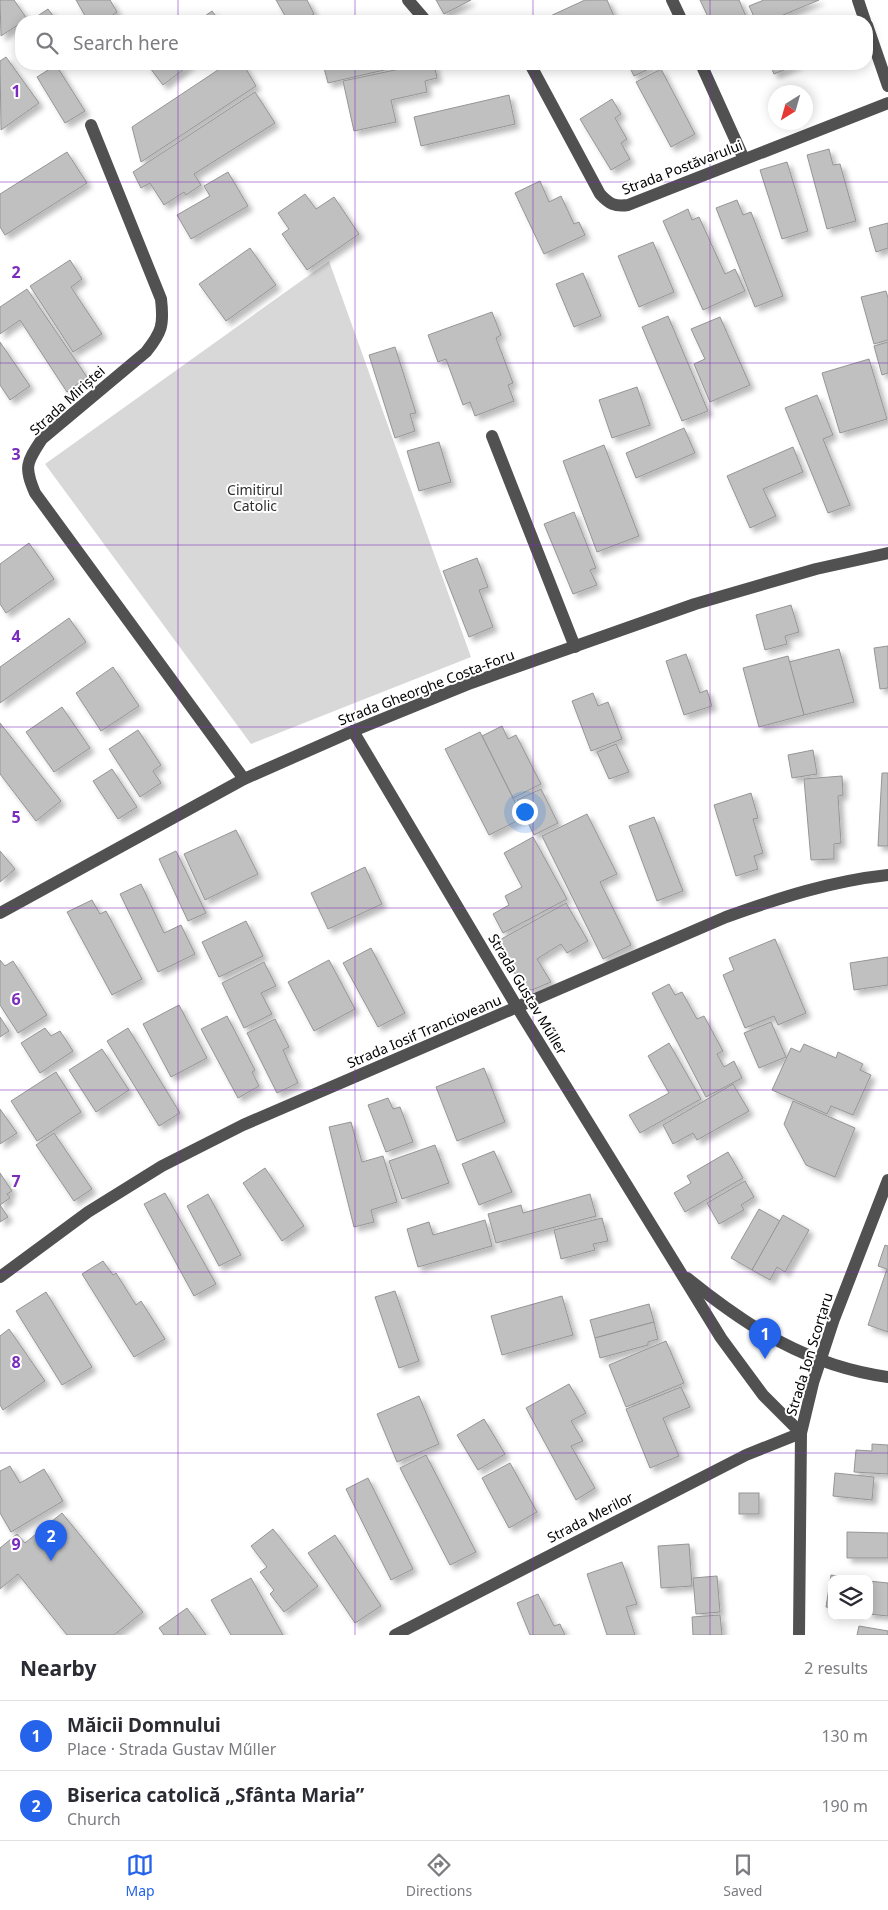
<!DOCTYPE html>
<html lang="en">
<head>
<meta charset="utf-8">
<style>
  :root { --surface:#fff; --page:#f7f7f7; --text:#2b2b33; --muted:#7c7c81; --line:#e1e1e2; --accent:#2563eb }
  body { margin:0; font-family:"Noto Sans",sans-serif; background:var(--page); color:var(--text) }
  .controls { position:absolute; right:15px; bottom:15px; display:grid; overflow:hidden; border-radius:10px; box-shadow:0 2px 12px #0003 }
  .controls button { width:45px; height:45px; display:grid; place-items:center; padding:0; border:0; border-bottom:1px solid var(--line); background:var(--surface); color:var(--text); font:25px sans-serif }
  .compass { position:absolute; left:768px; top:85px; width:45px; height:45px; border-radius:50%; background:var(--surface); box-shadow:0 2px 12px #0003; rotate:217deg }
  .you { position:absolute; left:524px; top:811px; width:18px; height:18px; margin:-12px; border:4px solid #fff; border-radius:50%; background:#1a73e8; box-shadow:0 0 0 8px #1a73e833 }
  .badge { display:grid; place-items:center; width:32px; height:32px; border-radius:50%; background:var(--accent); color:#fff; font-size:16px; font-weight:700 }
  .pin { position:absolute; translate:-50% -41px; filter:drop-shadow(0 1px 2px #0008) }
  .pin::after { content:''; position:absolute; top:26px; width:18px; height:15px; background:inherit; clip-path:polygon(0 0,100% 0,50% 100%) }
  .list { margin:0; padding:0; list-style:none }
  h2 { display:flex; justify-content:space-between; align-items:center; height:65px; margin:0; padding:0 20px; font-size:21px }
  h2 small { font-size:16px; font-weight:400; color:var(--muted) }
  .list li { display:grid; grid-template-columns:32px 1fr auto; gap:15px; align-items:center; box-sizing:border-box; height:70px; padding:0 20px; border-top:1px solid var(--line) }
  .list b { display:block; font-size:19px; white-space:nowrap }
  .list p { margin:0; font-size:16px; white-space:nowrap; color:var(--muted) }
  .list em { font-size:16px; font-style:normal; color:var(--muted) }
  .icon { flex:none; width:28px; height:28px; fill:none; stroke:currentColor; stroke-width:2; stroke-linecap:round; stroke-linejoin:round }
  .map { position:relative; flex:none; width:888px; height:1635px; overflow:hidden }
  .search { position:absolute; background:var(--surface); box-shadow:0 2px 12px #0003; left:15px; right:15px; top:15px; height:55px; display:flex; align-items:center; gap:12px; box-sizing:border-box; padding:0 18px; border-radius:20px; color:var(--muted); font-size:19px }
  .sheet { height:205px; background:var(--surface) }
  nav { display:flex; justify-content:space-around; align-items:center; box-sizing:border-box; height:70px; border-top:1px solid var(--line); background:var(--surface); font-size:14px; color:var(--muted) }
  nav a { display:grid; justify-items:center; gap:2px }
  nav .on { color:var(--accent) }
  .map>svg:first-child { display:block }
  .green { fill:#d8d8d8 }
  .building { fill:#c0c0c0; stroke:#959595; filter:url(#shadow) }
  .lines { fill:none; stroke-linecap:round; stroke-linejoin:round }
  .minor { stroke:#515151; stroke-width:12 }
  .grid { fill:none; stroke:#7b2cbf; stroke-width:1; stroke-opacity:0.55 }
  .labels { text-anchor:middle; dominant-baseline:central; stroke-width:4; stroke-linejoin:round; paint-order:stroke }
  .street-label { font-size:14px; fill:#000; stroke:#fff }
  .park-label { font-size:14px; fill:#2f2f2f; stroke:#fff }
  .grid-label { font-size:16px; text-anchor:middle; font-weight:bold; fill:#7b2cbf; stroke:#fff; stroke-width:4; stroke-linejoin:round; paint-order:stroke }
</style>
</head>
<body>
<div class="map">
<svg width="888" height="1635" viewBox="0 0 888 1635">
  <defs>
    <filter id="shadow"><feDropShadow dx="4.5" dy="4.5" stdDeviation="2.5" flood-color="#0004"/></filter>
  </defs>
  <rect width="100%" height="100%" fill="#fff"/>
  <polygon class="green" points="329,261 471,657 251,744 45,464"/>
  <g class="building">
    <polygon points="0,0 14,0 27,19 1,36"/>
    <polygon points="76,0 110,0 117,12 110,17 112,21 88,21"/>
    <polygon points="276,0 307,0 314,14 301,21 288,21"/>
    <polygon points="436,0 471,0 444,14"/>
    <polygon points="585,0 607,0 616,21 548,21 546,18"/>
    <polygon points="700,0 739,0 748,21 710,21"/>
    <polygon points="764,0 819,0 776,18 777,21 756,21 749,6"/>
    <polygon points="48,9 57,21 30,21"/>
    <polygon points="212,11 220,21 198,21"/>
    <polygon points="6,57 39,103 1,130 0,61"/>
    <polygon points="147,64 191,64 163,85"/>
    <polygon points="227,64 243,64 256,86 141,162 132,127"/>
    <polygon points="323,64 406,64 406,65 328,83"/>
    <polygon points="423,64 434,64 437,78 425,81 427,92 391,100 396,122 354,131 343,81"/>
    <polygon points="628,64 659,64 634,76"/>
    <polygon points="770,64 799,64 774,74"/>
    <polygon points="56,65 85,111 65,123 37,77"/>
    <polygon points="661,69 695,134 671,147 636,82"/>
    <polygon points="255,92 275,123 194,174 201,185 186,195 184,192 164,205 150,183 141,188 133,172"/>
    <polygon points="509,95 515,124 421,146 414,117"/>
    <polygon points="612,99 621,114 615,118 627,139 621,143 630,159 611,170 580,119"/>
    <polygon points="829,149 833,165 840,164 856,221 827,229 807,155"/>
    <polygon points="67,152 87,183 5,235 0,227 0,194"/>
    <polygon points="787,162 808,231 782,239 760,170"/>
    <polygon points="228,172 248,206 191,239 177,215 210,196 204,186"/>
    <polygon points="540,181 549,202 561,196 574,224 579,222 585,235 544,254 515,193"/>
    <polygon points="305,194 316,209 334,197 359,234 307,270 282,234 289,229 278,213"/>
    <polygon points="737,200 743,215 751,212 783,296 755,307 716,208"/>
    <polygon points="688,209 692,220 699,217 725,274 735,269 745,291 703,310 663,221"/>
    <polygon points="888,223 888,248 876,252 869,228"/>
    <polygon points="653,242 674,292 639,307 618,256"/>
    <polygon points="250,248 276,285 226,321 199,284"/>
    <polygon points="70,260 82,279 71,287 102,334 73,352 30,286"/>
    <polygon points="583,273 601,316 574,327 556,284"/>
    <polygon points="27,289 87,377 67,392 20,320 0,334 0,307"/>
    <polygon points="886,291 888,298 888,340 874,344 861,297"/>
    <polygon points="492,312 501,335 496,338 513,383 508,385 514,401 475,416 470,402 463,405 446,359 438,362 428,335"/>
    <polygon points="668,316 708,411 682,421 642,327"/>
    <polygon points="720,317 750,385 710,402 694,364 705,359 691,329"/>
    <polygon points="0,342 30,386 10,400 0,385"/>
    <polygon points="888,342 888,373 882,375 874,346"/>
    <polygon points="395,347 416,413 410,414 415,431 395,438 369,355"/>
    <polygon points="869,359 887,419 840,433 822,373"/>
    <polygon points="637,387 650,425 612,438 599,400"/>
    <polygon points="817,395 833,435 823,439 850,505 828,513 785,408"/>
    <polygon points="684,428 695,453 636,478 626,453"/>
    <polygon points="439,442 451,482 419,491 407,451"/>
    <polygon points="604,445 639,536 597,552 563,461"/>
    <polygon points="793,447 803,472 763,489 776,516 750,528 727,476"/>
    <polygon points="574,512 596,568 590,570 597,585 573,594 544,524"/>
    <polygon points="29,543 54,579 6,613 0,604 0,564"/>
    <polygon points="477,558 488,587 479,590 493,627 469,637 443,571"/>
    <polygon points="791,605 799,632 785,636 787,644 765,650 756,615"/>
    <polygon points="69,618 86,642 0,703 0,667"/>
    <polygon points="888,646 888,688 880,689 874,648"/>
    <polygon points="839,649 854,702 804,715 789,662"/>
    <polygon points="686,654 700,693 707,690 712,706 684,715 666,661"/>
    <polygon points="788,656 804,715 759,727 743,668"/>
    <polygon points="113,667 139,706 101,731 76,693"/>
    <polygon points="593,693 598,706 608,702 622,739 591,751 572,701"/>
    <polygon points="62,707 90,748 54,772 26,732"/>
    <polygon points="0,723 61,801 36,821 0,774"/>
    <polygon points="502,726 508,739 516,735 541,784 513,798 482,736"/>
    <polygon points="138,730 161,765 153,771 161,783 140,797 109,749"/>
    <polygon points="480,732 523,818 489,835 445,749"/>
    <polygon points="616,744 629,772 609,779 597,752"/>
    <polygon points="813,750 817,774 792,778 788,755"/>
    <polygon points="112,769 137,807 118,819 93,781"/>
    <polygon points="882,773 888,773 888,846 878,846"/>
    <polygon points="842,776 843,795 838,796 841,843 834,844 834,859 811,860 804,779"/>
    <polygon points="541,789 558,823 534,835 517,800"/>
    <polygon points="751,793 758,818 753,819 763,853 754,856 758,869 736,876 714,805"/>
    <polygon points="587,814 617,874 600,882 631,945 603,959 542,836"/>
    <polygon points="654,817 683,891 657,901 629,826"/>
    <polygon points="236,830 258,874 205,900 184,854"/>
    <polygon points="533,837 567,899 503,933 493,914 509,905 505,896 522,887 504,853"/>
    <polygon points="0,851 15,869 0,882"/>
    <polygon points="176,851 206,913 188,921 159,859"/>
    <polygon points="365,867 382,904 328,929 311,893"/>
    <polygon points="141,884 164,933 181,925 195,954 158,972 120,894"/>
    <polygon points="92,900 100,914 106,911 142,979 112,995 67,912"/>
    <polygon points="566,903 588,941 567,953 561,944 537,959 551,982 532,990 523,987 496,942"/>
    <polygon points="246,921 263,956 219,977 202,942"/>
    <polygon points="775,939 806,1013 778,1025 774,1016 745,1028 723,975 734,970 729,958"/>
    <polygon points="371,948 405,1013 378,1027 343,963"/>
    <polygon points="888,957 888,985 854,990 850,963"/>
    <polygon points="0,960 5,966 13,961 47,1015 18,1033 0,1005"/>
    <polygon points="329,960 355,1009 314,1031 288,982"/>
    <polygon points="264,962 276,986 261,993 272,1014 244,1028 222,983"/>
    <polygon points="669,984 675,995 682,992 697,1019 704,1016 723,1051 717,1054 724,1067 734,1061 742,1078 706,1097 652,993"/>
    <polygon points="179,1005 207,1058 171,1077 143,1024"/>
    <polygon points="227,1016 255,1070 252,1072 259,1086 238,1098 201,1029"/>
    <polygon points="0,1017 9,1031 0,1037"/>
    <polygon points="275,1019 289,1047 283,1050 298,1083 277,1093 247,1033"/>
    <polygon points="771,1022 786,1057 759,1068 744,1033"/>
    <polygon points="45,1028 51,1036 60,1031 73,1051 40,1073 21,1043"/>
    <polygon points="128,1028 180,1113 159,1126 107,1041"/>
    <polygon points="669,1043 701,1099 640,1133 629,1115 669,1093 648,1056"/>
    <polygon points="804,1044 836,1058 838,1052 863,1064 860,1070 871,1075 853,1115 831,1106 827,1114 772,1090 791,1048 800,1052"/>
    <polygon points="102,1049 129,1090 96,1112 69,1070"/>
    <polygon points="484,1068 505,1122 457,1141 436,1087"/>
    <polygon points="56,1072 81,1112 37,1141 11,1101"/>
    <polygon points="733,1084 749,1111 697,1140 693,1133 673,1144 663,1125"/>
    <polygon points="388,1098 393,1109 400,1107 413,1142 386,1152 368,1105"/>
    <polygon points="793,1101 855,1128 835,1177 806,1165 784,1124"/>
    <polygon points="0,1109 17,1133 0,1144"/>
    <polygon points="351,1122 362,1162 383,1156 397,1202 371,1210 374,1222 354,1227 329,1127"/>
    <polygon points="54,1133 92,1189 74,1201 36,1145"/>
    <polygon points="435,1145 449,1183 402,1199 389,1161"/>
    <polygon points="494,1151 512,1192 479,1205 462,1164"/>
    <polygon points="728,1152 743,1178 685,1212 674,1193 691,1183 687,1176"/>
    <polygon points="265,1168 304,1226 282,1241 243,1183"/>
    <polygon points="0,1173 12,1191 7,1194 10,1198 0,1205 8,1217 0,1222"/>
    <polygon points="745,1181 754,1197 741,1205 744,1210 719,1224 707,1203"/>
    <polygon points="165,1193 216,1284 194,1296 144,1204"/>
    <polygon points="208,1194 241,1255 219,1266 187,1206"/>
    <polygon points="590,1194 596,1216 496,1243 488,1214 521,1205 523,1213"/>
    <polygon points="759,1209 780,1221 752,1270 731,1258"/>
    <polygon points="783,1215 809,1230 785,1272 777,1267 770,1280 752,1270"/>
    <polygon points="602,1218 608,1241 593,1244 595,1250 561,1259 554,1230"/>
    <polygon points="485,1220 492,1246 418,1267 407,1229 429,1222 433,1235"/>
    <polygon points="885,1245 888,1246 888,1332 868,1325 887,1269 878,1266"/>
    <polygon points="103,1261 113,1275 116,1273 136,1305 141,1301 165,1339 134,1357 82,1274"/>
    <polygon points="395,1291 419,1361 399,1368 375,1297"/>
    <polygon points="46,1292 92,1367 62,1385 16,1311"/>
    <polygon points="562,1296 573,1335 502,1355 491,1316"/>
    <polygon points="649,1304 654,1322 595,1338 590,1320"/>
    <polygon points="654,1322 658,1339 648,1342 648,1345 600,1358 595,1338"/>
    <polygon points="9,1329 45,1381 3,1410 0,1405 0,1336"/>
    <polygon points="666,1341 684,1383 626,1407 609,1365"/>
    <polygon points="569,1384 586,1413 571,1421 583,1441 571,1446 595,1488 576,1500 526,1408"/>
    <polygon points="681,1387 690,1407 663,1418 679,1456 650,1468 626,1409"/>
    <polygon points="419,1396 439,1444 397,1462 377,1414"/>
    <polygon points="484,1419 505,1454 478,1470 457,1435"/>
    <polygon points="872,1444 888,1445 888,1474 854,1472 856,1450 872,1451"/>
    <polygon points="426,1455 476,1552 450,1565 400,1468"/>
    <polygon points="510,1463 537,1512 509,1528 482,1478"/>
    <polygon points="10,1466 20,1483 44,1469 63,1501 11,1532 0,1513 0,1471"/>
    <polygon points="835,1473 874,1477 872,1500 833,1496"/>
    <polygon points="368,1478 413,1569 391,1580 346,1489"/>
    <rect x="739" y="1493" width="20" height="21"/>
    <polygon points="62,1513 143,1612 114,1635 67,1635 18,1574 0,1589 0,1548 17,1534 25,1543"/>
    <polygon points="273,1529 318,1586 284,1612 270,1594 274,1590 260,1572 267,1567 251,1546"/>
    <polygon points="847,1532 888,1533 888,1558 847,1558"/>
    <polygon points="335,1535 381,1606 355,1623 308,1553"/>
    <polygon points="689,1544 692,1586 661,1588 658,1546"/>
    <polygon points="622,1562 637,1604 626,1607 635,1635 607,1635 587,1574"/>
    <polygon points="831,1575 857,1579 832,1579 832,1608 826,1607"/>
    <polygon points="717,1576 720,1612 696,1614 693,1578"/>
    <polygon points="251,1578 283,1635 231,1635 211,1600"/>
    <polygon points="869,1581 888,1583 888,1616 869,1614"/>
    <polygon points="538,1594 554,1626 560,1624 565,1635 530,1635 517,1603"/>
    <polygon points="187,1608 206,1635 164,1635 159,1628"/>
    <polygon points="720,1615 722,1635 693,1635 692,1617"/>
    <polygon points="859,1626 888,1631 888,1635 857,1635"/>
  </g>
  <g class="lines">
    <g class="minor">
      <polyline points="408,0 426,21"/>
      <polyline points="672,0 682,21"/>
      <polyline points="858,0 865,21"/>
      <polyline points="867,25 888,86"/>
      <path d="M 530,64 L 600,194 C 609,204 615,207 628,205 L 888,103"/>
      <polyline points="701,64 744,159"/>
      <path d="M 91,125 L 161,299 C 164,325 162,332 146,352 L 42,439 C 26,463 24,467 35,493 L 244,779"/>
      <polyline points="492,436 575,647"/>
      <polyline points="353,731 517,1007 721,1338 763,1395 801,1433 746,1455 395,1635"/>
      <polyline points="0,913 244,779 353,731 471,683 695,604 816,569 888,553"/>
      <path d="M 0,1277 L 88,1212 L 162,1166 L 243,1125 L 726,917 C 779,898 831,881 888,875"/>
      <path d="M 687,1278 C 749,1328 808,1366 888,1377"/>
      <polyline points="799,1635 801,1433 813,1383 834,1319 888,1180"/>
    </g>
  </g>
  <path class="grid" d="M 178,0 L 178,21M 355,0 L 355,21M 533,0 L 533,21M 710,0 L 710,21M 178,64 L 178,1635M 355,64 L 355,1635M 533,64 L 533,1635M 710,64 L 710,1635M 0,182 L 888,182M 0,363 L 888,363M 0,545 L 888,545M 0,727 L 888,727M 0,908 L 888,908M 0,1090 L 888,1090M 0,1272 L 888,1272M 0,1453 L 888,1453"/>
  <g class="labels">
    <g class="street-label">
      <text transform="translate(682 167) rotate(-21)">Strada Postăvarului</text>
      <text transform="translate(67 400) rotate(-42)">Strada Miriștei</text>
      <text transform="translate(426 687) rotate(-21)">Strada Gheorghe Costa-Foru</text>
      <text transform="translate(528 994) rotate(59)">Strada Gustav Műller</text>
      <text transform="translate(424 1031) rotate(-23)">Strada Iosif Trancioveanu</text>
      <text transform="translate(809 1354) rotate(-73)">Strada Ion Scorțaru</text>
      <text transform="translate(590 1517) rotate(-27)">Strada Merilor</text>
    </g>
    <g class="park-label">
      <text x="255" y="489">Cimitirul<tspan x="255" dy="16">Catolic</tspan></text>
    </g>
  </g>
  <g class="grid-label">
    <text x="16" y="97">1</text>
    <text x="16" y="278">2</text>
    <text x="16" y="460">3</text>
    <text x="16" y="642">4</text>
    <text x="16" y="823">5</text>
    <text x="16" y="1005">6</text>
    <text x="16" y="1187">7</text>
    <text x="16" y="1368">8</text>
    <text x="16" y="1550">9</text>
  </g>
</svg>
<div class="controls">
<button><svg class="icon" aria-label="layers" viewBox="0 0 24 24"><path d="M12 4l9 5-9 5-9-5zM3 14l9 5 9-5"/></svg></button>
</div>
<svg class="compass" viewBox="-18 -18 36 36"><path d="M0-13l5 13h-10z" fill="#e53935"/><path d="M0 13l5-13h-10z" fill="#7c7c81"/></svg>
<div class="you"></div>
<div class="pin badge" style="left:765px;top:1359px">1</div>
<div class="pin badge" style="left:51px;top:1561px">2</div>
<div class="search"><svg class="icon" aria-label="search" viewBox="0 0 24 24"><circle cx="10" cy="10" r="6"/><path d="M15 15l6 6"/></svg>Search here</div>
</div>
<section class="sheet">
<h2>Nearby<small>2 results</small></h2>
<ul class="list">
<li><span class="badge">1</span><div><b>Măicii Domnului</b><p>Place · Strada Gustav Műller</p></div><em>130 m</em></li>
<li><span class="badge">2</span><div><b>Biserica catolică „Sfânta Maria”</b><p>Church</p></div><em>190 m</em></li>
</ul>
</section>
<nav>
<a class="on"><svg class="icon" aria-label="map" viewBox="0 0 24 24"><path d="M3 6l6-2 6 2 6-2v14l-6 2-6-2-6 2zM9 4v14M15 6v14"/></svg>Map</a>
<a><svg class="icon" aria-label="directions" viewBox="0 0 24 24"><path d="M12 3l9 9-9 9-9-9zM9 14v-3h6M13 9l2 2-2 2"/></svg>Directions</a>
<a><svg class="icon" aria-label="saved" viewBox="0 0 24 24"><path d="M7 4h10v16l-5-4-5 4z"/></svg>Saved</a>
</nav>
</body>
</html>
